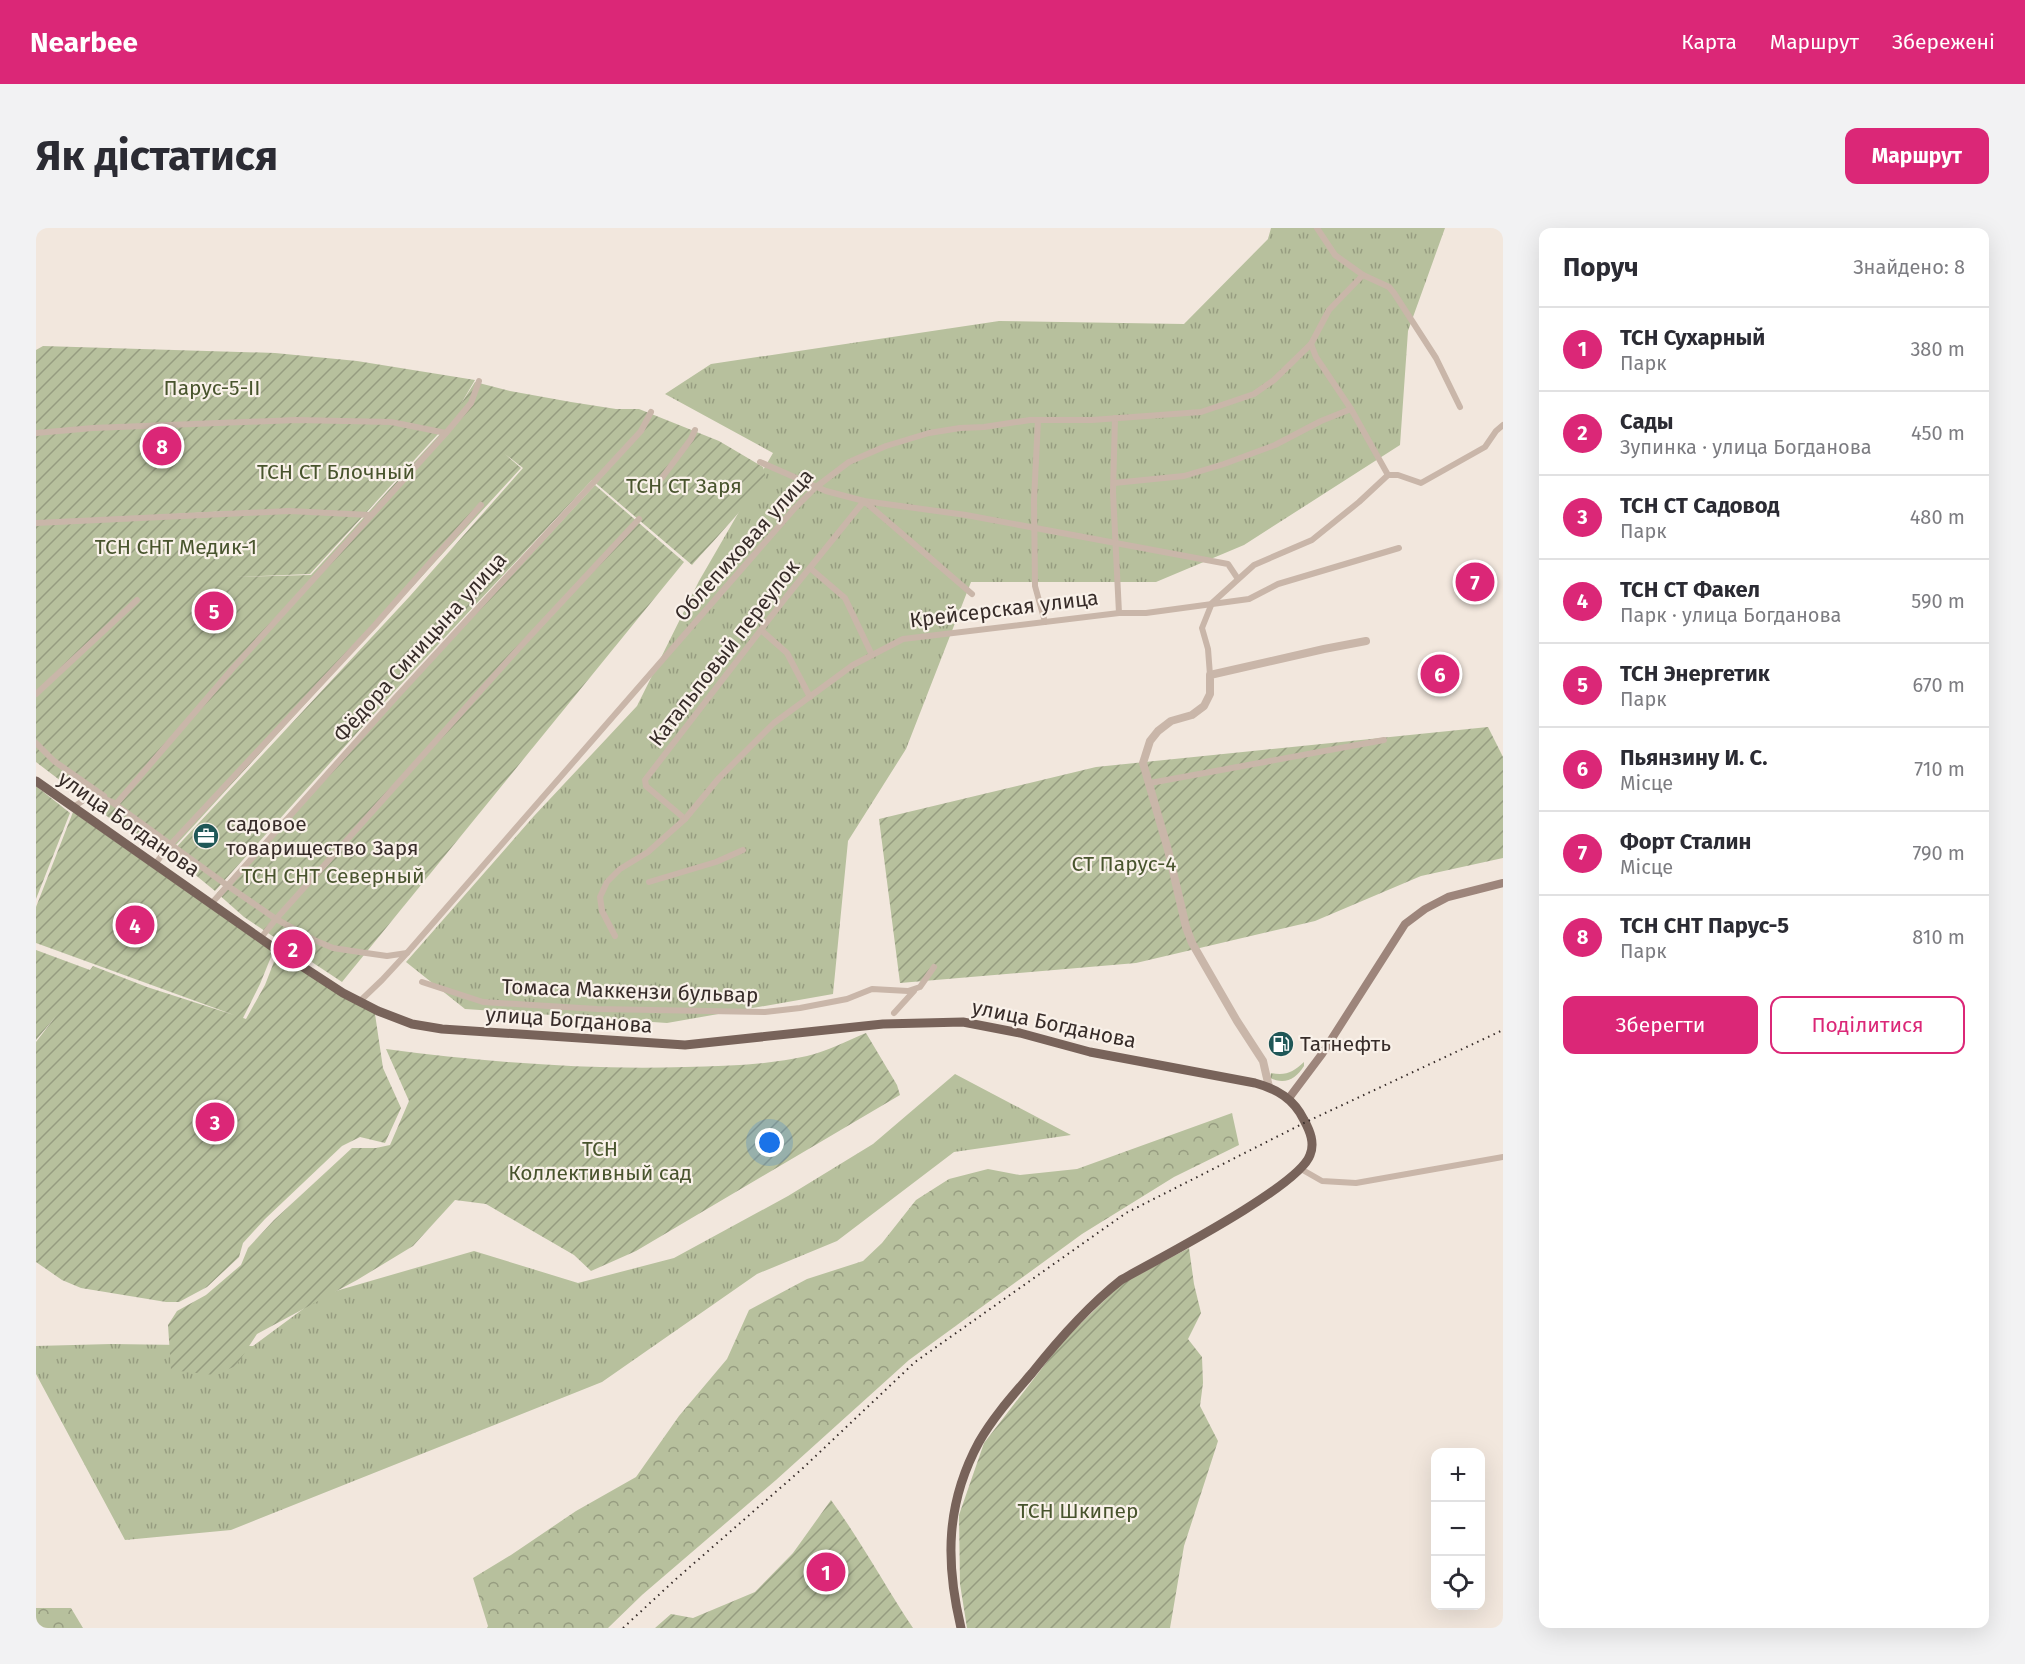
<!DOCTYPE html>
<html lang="uk">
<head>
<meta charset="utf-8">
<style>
  :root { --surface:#fff; --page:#f2f2f3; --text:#2b2b33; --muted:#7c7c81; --line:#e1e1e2; --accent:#db2777 }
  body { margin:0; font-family:"Fira Sans",sans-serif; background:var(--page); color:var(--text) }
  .controls { position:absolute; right:18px; bottom:18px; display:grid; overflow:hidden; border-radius:12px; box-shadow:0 6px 24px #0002 }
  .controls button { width:54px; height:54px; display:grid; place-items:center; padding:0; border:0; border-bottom:2px solid var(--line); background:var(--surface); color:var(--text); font:30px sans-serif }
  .you { position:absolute; left:734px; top:915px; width:21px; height:21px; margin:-15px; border:4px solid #fff; border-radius:50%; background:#1a73e8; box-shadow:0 0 0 9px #1a73e833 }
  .badge { display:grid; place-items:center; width:39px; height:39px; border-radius:50%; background:var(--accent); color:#fff; font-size:20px; font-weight:700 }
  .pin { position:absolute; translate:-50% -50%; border:3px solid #fff; box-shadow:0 2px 6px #0006 }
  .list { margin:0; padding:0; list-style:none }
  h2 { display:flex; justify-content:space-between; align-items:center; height:78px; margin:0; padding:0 24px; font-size:26px }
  h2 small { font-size:20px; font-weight:400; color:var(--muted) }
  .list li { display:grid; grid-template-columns:39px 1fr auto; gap:18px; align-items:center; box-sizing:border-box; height:84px; padding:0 24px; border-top:2px solid var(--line) }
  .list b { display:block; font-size:22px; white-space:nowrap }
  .list p { margin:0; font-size:20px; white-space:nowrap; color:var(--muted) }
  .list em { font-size:20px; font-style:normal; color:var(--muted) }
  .actions { display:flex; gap:12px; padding:18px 24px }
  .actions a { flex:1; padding:14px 0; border:2px solid var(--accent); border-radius:12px; text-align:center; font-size:21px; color:var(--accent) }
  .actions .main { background:var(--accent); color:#fff }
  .icon { flex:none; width:33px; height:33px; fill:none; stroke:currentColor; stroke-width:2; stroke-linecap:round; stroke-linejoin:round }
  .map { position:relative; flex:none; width:1467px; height:1400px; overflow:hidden; border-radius:12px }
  header { display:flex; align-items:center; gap:36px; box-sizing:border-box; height:84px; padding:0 30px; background:var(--accent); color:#fff }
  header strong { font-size:28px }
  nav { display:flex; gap:33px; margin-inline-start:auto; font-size:21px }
  .intro { display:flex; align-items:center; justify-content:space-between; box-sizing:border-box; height:144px; padding:0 36px }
  h1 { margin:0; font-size:42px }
  .button { padding:15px 27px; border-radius:12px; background:var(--accent); color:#fff; font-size:21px; font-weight:700 }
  main { display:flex; gap:36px; padding:0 36px }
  aside { flex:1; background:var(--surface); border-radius:12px; box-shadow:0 6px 24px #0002 }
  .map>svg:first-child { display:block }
  .grass { fill:url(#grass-tufts) }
  .forest { fill:url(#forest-crowns) }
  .garden { fill:url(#garden-furrows); fill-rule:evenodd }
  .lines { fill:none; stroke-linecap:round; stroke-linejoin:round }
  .minor { stroke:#c9b6a9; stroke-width:6 }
  .tertiary { stroke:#c9b6a9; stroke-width:8 }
  .secondary { stroke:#9d857b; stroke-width:8 }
  .primary { stroke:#78635a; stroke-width:9 }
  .rail { stroke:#372c29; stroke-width:2; stroke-dasharray:1.5 4.5; stroke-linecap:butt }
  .labels { text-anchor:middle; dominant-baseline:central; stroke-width:4.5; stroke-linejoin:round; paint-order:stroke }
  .park-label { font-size:21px; fill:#48542d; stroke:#f9f1e9 }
  .street-label { font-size:21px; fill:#372c29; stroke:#f9f1e9 }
  .poi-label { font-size:21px; fill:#372c29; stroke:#f9f1e9; text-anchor:start }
</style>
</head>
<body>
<header>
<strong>Nearbee</strong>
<nav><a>Карта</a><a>Маршрут</a><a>Збережені</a></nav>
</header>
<div class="intro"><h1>Як дістатися</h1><a class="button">Маршрут</a></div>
<main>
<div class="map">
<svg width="1467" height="1400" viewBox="0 0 1467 1400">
  <defs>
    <pattern id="grass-tufts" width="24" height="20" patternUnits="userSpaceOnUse" patternTransform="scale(1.5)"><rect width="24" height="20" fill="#b7c09d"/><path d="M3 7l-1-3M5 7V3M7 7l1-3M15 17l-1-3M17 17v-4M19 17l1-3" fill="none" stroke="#969c80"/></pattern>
    <pattern id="forest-crowns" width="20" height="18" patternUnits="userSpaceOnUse" patternTransform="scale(1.5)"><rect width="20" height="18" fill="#b7c09d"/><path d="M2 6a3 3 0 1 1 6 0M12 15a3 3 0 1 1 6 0" fill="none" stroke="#969c80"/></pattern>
    <pattern id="garden-furrows" width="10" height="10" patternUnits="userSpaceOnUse" patternTransform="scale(1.5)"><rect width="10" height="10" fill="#b7c09d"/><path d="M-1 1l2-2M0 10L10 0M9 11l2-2" fill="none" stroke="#969c80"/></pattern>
  </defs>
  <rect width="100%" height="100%" fill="#f2e7dd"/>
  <g class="grass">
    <polygon points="1235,0 1409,0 1372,103 1364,217 1208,317 1120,354 935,354 870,521 812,613 797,766 631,795 429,781 370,734 498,588 601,478 663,353 737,225 629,166 675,136 963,93 1148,96 1232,11"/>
    <path d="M 1268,834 L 1268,838 C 1260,851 1249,857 1234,850 L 1235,845 C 1250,848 1257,844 1268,834 Z"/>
    <polygon points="919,846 1035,907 918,924 801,1013 721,1046 566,1154 195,1302 89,1312 0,1146 0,1118 75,1116 217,1118 286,1067 438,1023 542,1055 638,1030 752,968 837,916"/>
  </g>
  <g class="forest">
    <polygon points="1196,885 1203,917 1138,949 1046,1006 873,1132 740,1252 606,1367 572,1400 451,1400 452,1398 437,1350 475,1327 540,1283 600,1249 643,1188 691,1131 713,1082 771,1051 827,1033 846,1015 880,972 913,951 952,941 984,947 1041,941"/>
    <polygon points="0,1380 35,1380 47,1400 0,1400"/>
  </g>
  <g class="garden">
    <path d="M 7,118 L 239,125 L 321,133 L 439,152 L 423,179 L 439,154 L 474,163 L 535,174 L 580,181 L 603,181 L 683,213 L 727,239 C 728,242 729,245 729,248 C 727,261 668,323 656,337 L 556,252 L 356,466 L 179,663 L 134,626 L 374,368 L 487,240 L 469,226 L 485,240 L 129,629 L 76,592 L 0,534 L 0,297 L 193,283 L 0,294 L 0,122 ZM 403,205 L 405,205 L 275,347 L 198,349 L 274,346 Z"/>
    <polygon points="559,257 648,334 306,754 208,689 181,665"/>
    <polygon points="1452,499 1467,529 1467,630 1385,648 1279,693 1100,735 864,755 843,591 1060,539"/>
    <polygon points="0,558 34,585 0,671"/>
    <polygon points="37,584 237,724 224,756 207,790 210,791 229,757 241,726 339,786 347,840 365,880 349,915 324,909 306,918 229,991 207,1015 203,1029 171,1059 143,1074 130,1074 45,1060 26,1052 0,1034 0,814 20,788 0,812 0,722 54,742 57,738 111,759 198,787 0,715 0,679"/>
    <path d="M 830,805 L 861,857 L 864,867 L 600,1023 L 555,1043 L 538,1027 L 450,976 L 419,972 L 377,1018 L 321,1052 L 221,1106 L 200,1138 L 178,1147 L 135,1142 L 132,1097 L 141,1083 L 170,1067 L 205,1037 L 212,1020 L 238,992 L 316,920 L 340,920 L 354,917 L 373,873 L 350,821 C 449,834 549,842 649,839 C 690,838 731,837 771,828 C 791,823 811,813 830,805 Z"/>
    <polygon points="1153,1020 1158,1056 1165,1085 1152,1111 1166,1129 1167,1155 1164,1178 1182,1213 1148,1318 1134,1400 931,1400 924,1356 923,1287 948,1215 1027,1113 1085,1056"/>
    <path d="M 795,1272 C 825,1313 849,1358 877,1400 L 619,1400 L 635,1386 L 657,1390 L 719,1364 L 757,1325 Z"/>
  </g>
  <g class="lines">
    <g class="minor">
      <polyline points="1327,47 1353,59 1358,65 1400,130 1424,179"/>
      <polyline points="1275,116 1280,129 1315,181 1352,247"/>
      <polyline points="1079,190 1077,264 1083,385"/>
      <polyline points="1002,192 998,272 999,358 1009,394"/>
      <polyline points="0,205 57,200 260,192 355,194 410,205"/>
      <polyline points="724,234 790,263 828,273 930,287 1192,336 1202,351"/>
      <polyline points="625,251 655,211 659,202"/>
      <polyline points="1078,255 1148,248 1188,236 1239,217 1285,193 1315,181"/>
      <polyline points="0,295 253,283 334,287"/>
      <polyline points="774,340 809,370 836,427"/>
      <polyline points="725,402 751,425 774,469"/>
      <polyline points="1174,447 1172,421 1166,400 1176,375 1218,337 1276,312 1323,274 1352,247 1362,247 1385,255 1449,219 1460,203 1467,197"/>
      <polyline points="0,466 101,372"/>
      <polyline points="0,515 18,533 68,568"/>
      <polyline points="1114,555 1348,512"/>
      <polyline points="76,574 192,658 240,691 278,712 297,720 330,725 351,728 371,725"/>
      <polyline points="37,579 58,566 80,576 197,440 410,205 435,175 443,153"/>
      <polyline points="649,591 610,558 609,552 751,368 828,273 936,366"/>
      <polyline points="119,636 134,617 339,397 445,277"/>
      <polyline points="613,654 680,634 707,622"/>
      <polyline points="175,676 361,468 605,203 615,184"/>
      <polyline points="579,708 566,683 564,669 571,654 584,641 612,624 649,591 683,550 738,495 817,437 867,411 1083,385 1110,385 1213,371 1242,356 1363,320"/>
      <polyline points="224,711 240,691 483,420 603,291"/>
      <polyline points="386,754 447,774 561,781 729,784 764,780 811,771 836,761 872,763 884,759 898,739"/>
      <polyline points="323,774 346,752 371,725 758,281 780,259 813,234 850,218 893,205 924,200 948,199 994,192 1056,192 1165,184 1218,166 1238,152 1275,116 1293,82 1327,47 1299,27 1281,0"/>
      <polyline points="858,785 878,763"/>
      <polyline points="1265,941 1286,953 1320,955 1467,929"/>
    </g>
    <polyline class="tertiary" points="1233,859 1227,833 1201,793 1156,715 1150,699 1132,622 1107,535 1114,513 1122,503 1135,493 1156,487 1168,478 1174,466 1174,447 1288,421 1330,413"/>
    <polyline class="secondary" points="1253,870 1286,826 1369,696 1389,681 1412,669 1467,655"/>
    <path class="primary" d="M 0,553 L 241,722 L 307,765 L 342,783 L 376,796 L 406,801 L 649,817 L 847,796 L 927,794 L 984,805 L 1054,824 L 1219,855 C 1241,861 1258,871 1268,892 C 1274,903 1279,915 1274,927 C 1263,959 1120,1032 1085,1052 C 1051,1079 1023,1111 996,1145 C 978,1166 957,1189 943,1214 C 910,1275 909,1333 925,1400"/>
    <polyline class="rail" points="587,1400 640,1351 766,1241 879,1134 1090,985 1270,894 1467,802"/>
  </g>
  <defs>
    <g id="office-disc" transform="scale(1.35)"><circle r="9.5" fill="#1f5757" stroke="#f9f1e9"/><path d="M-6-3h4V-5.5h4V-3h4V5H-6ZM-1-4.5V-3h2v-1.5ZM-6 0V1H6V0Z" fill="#fff"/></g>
    <g id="fuel-disc" transform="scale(1.35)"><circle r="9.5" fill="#1f5757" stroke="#f9f1e9"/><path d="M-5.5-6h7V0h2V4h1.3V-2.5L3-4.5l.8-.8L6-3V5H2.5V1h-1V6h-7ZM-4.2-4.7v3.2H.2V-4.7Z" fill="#fff"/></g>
  </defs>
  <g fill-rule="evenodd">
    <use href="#office-disc" x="170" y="608"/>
    <use href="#fuel-disc" x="1245" y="816"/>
  </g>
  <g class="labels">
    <g class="park-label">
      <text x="176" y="160">Парус-5-II</text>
      <text x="300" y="244">ТСН СТ Блочный</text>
      <text x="648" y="258">ТСН СТ Заря</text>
      <text x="140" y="319">ТСН СНТ Медик-1</text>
      <text x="1088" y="636">СТ Парус-4</text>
      <text x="297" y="648">ТСН СНТ Северный</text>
      <text x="564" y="921">ТСН<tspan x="564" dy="24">Коллективный сад</tspan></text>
      <text x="1042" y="1283">ТСН Шкипер</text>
    </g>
    <g class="street-label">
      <text transform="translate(708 317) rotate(-48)">Облепиховая улица</text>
      <text transform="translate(968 381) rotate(-7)">Крейсерская улица</text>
      <text transform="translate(384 419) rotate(-48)">Фёдора Синицына улица</text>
      <text transform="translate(688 425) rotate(-52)">Катальповый переулок</text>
      <text transform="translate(93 596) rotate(35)">улица Богданова</text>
      <text transform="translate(594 763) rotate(2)">Томаса Маккензи бульвар</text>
      <text transform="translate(533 792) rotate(4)">улица Богданова</text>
      <text transform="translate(1018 796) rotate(12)">улица Богданова</text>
    </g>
    <g class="poi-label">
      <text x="190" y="596">садовое<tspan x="190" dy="24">товарищество Заря</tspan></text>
      <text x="1264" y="816">Татнефть</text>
    </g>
  </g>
</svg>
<div class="controls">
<button>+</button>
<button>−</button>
<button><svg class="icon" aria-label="locate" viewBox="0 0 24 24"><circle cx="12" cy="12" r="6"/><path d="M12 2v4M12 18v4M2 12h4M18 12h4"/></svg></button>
</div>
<div class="you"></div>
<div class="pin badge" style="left:790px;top:1344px">1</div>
<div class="pin badge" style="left:257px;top:721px">2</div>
<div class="pin badge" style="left:179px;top:894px">3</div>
<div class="pin badge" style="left:99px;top:697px">4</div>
<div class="pin badge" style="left:178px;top:383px">5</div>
<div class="pin badge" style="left:1404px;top:446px">6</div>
<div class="pin badge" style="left:1439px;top:354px">7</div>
<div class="pin badge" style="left:126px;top:218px">8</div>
</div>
<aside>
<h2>Поруч<small>Знайдено: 8</small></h2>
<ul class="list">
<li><span class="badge">1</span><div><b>ТСН Сухарный</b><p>Парк</p></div><em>380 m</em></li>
<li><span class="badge">2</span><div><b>Сады</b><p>Зупинка · улица Богданова</p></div><em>450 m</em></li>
<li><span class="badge">3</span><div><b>ТСН СТ Садовод</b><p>Парк</p></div><em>480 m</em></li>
<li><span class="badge">4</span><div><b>ТСН СТ Факел</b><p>Парк · улица Богданова</p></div><em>590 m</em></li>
<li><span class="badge">5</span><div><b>ТСН Энергетик</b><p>Парк</p></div><em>670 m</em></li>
<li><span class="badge">6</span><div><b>Пьянзину И. С.</b><p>Місце</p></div><em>710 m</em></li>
<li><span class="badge">7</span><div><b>Форт Сталин</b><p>Місце</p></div><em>790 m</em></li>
<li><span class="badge">8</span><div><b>ТСН СНТ Парус-5</b><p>Парк</p></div><em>810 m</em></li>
</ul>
<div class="actions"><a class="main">Зберегти</a><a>Поділитися</a></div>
</aside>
</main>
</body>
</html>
